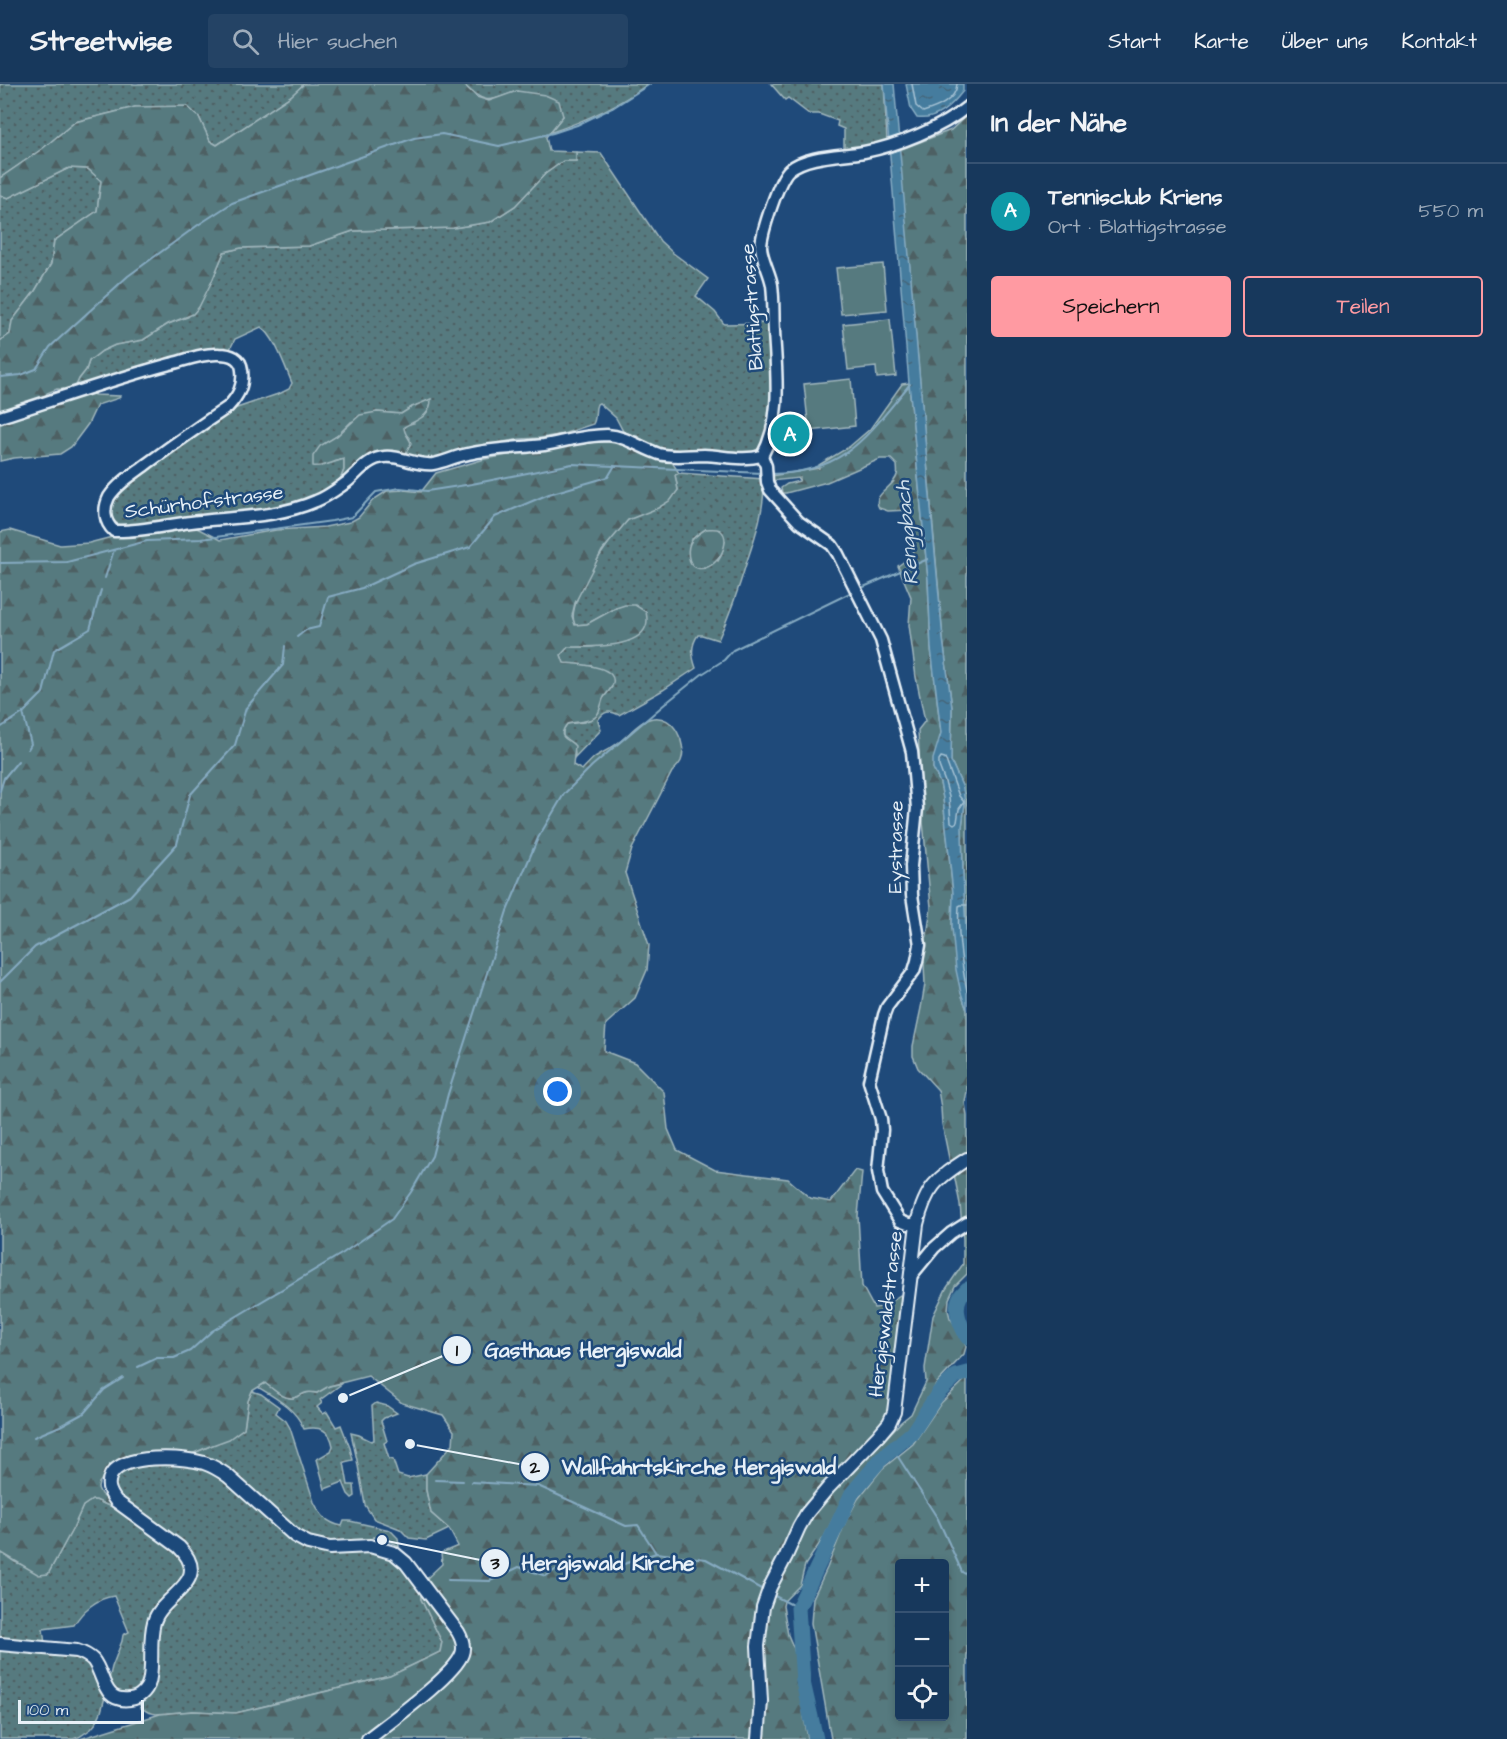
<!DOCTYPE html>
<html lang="de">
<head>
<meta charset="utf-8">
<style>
  :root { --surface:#17385c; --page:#244365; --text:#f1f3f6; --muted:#9eacbb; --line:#365272; --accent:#ff9aa2 }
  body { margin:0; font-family:"Architects Daughter",sans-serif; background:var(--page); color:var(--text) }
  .controls { position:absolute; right:18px; bottom:18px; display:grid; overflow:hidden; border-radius:6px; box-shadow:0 3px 9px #0003 }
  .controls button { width:54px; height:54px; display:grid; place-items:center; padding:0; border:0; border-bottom:2px solid var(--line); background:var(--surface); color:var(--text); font:30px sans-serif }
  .scale { position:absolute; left:18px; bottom:15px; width:126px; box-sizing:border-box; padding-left:6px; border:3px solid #e8f1f8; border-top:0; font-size:16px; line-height:21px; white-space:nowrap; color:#e8f1f8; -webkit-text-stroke:4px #1f4a7a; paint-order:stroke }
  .you { position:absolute; left:558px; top:1008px; width:21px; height:21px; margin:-15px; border:4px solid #fff; border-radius:50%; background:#1a73e8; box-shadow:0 0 0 9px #1a73e833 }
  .badge { display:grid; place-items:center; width:39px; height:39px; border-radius:50%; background:var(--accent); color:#fff; font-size:20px; font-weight:700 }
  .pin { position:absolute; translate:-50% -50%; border:3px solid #fff; box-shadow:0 2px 6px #0006 }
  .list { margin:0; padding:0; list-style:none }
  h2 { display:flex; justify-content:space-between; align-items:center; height:78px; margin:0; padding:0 24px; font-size:26px }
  h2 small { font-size:20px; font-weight:400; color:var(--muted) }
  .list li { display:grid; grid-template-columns:39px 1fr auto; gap:18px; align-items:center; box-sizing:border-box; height:96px; padding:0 24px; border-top:2px solid var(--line) }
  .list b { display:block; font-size:22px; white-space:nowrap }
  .list p { margin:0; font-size:20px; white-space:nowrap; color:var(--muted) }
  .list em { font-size:20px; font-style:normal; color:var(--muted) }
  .actions { display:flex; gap:12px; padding:18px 24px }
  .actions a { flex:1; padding:14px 0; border:2px solid var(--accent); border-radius:6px; text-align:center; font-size:21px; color:var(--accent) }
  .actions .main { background:var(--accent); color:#111 }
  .icon { flex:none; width:33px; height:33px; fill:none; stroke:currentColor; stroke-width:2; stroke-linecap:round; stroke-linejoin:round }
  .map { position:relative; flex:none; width:967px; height:1655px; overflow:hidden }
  header { display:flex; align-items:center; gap:36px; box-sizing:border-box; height:84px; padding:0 30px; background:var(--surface); border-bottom:2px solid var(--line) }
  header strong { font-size:28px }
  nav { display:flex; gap:33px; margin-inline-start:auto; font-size:21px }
  .search { width:420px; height:54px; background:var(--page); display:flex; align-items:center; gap:15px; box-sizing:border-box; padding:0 21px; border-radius:6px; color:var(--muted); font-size:22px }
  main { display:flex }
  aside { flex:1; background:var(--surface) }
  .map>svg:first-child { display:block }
  .grass { fill:url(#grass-dots); stroke:#a0b6bc; stroke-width:1.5; fill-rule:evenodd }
  .forest { fill:url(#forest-firs); stroke:#a0b6bc; stroke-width:1.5; fill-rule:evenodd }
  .garden { fill:#577a7f; stroke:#a0b6bc; stroke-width:1.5 }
  .water { fill:url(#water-ripples); stroke:#86abc2; stroke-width:1.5 }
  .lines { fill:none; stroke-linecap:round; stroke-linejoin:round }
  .shore { stroke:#a6c2d4; stroke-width:1.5 }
  .stream { stroke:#86abc2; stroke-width:2 }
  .river { stroke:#447c9e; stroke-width:15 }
  .minor-casing { stroke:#e8f1f8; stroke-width:15 }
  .tertiary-casing { stroke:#e8f1f8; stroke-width:16 }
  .minor { stroke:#1f4a7a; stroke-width:10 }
  .tertiary { stroke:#1f4a7a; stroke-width:12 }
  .labels { text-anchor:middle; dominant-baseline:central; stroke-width:5; stroke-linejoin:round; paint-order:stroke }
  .street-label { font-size:20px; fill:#e8f1f8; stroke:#1f4a7a }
  .water-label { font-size:21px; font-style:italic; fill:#cfdfea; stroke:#1f4a7a }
  .leader { fill:none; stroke:#e8f1f8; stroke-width:2 }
  .callout-dot { fill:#e8f1f8; stroke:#1f4a7a; stroke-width:2 }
  .mark-label { font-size:18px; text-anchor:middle; font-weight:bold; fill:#111 }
  .callout-label { font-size:21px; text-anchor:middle; font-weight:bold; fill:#e8f1f8; stroke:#1f4a7a; stroke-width:5; stroke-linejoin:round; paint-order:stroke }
</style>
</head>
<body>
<header>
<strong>Streetwise</strong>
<div class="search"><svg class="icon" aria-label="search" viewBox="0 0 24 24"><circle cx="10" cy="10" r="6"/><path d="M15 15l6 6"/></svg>Hier suchen</div>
<nav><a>Start</a><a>Karte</a><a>Über uns</a><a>Kontakt</a></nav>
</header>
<main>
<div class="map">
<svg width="967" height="1655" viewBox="0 0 967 1655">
  <defs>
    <pattern id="grass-dots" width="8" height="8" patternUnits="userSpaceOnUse" patternTransform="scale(1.5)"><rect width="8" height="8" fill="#577a7f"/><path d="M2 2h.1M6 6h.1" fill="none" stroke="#4e6164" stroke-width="1.8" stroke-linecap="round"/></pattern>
    <pattern id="forest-firs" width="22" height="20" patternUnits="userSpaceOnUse" patternTransform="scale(1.5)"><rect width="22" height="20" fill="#577a7f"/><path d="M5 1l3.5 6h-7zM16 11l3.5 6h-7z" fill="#4e6164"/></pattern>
    <pattern id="water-ripples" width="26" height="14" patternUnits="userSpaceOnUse" patternTransform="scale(1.5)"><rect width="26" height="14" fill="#447c9e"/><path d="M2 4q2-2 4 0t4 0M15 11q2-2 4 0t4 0" fill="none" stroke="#456578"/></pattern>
  </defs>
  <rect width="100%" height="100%" fill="#1f4a7a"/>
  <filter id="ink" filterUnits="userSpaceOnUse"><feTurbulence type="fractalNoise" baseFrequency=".0167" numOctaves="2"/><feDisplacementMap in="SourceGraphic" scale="12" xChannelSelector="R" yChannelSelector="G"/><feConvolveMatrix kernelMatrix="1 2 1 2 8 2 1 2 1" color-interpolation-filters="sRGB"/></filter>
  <g filter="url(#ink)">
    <g class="grass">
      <polygon points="0,0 304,0 291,12 217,61 210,57 199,33 135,23 75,38 42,65 0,94"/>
      <path d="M 463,0 L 648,0 C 618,22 585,37 549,49 L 563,32 L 517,7 C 489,17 486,22 463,0 Z"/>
      <polygon points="771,0 884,0 887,57 862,65 844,65 844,45 837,42 838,37 819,30 809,30 788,14 785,16"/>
      <path d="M 576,68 L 601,69 L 660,157 L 673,169 L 708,195 L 696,212 L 715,228 L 724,240 L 771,239 C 772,267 779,342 761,362 C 757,367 750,369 745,371 L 666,367 L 647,360 L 637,352 L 624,349 L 616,334 L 599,319 L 597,320 C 594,327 597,333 593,340 L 563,350 L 541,354 L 520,355 L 487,361 L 433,375 L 405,371 L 410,355 L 404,349 L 404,344 L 405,341 L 414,339 L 412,323 L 401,330 L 377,328 L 351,338 L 337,352 L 321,362 L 322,382 L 344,375 L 344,386 L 339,398 L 322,410 L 283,423 L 234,427 L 121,442 C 104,433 110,422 116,408 L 231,326 L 281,309 L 289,305 L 292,299 C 286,285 274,250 261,243 L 235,255 L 230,265 L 217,265 L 74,306 L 79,295 L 86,286 L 89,277 L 102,267 L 115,261 L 143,256 L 168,240 L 188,233 L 212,197 L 224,168 L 241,164 L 309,162 L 353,147 L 453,144 L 490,138 L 515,122 L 545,90 L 563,77 L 576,77 Z"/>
      <polygon points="69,84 88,85 101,96 97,127 54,157 51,180 35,207 12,237 10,250 0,257 0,111 8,114"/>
      <path d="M 679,389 L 764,395 C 765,423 756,451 747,477 C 739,504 730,530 718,556 L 702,551 L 698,551 C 690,562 692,573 696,584 L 663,606 L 619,631 C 609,626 604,627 598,636 L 601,646 L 574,674 L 575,670 L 573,660 L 563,654 L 563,646 L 567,640 L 584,638 L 599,628 L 601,617 L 612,603 L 592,582 L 564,580 L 561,571 L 568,563 L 592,563 L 629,557 L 616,524 L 587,540 L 575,541 C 564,521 610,452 627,437 C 631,433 638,432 643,429 C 655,422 667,414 678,406 L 675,391 ZM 706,445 L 725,457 L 721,472 L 718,477 L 692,455 Z"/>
      <path d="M 266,1299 C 273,1305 283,1315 293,1314 C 304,1312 303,1306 317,1309 L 329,1302 L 343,1299 L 320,1316 L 322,1319 L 317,1323 L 323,1330 L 327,1328 L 336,1343 L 341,1341 L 350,1364 L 353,1376 L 344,1378 L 348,1401 L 354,1401 L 355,1412 L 352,1414 L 348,1410 L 343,1398 L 325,1405 L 317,1375 L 331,1367 L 333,1362 C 330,1345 319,1342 304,1345 C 296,1325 276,1314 258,1303 Z"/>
      <path d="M 252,1307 L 261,1310 L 279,1323 L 276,1329 L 286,1337 L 290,1344 L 314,1418 C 321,1432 327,1439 342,1442 L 344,1437 L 350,1437 L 390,1446 L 398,1454 L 399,1462 L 391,1458 L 374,1453 L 373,1455 L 346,1460 L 323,1460 L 300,1450 L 234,1392 L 187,1372 C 207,1363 226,1357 244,1344 L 248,1317 Z"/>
      <polygon points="376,1319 387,1322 397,1329 384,1334 381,1337 387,1357 384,1359 389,1375 393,1376 398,1391 408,1394 426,1390 426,1406 431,1429 449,1445 426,1456 409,1454 400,1445 374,1435 365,1421 357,1376 351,1349 359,1351 371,1357 374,1356 372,1322"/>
      <path d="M 177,1379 L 213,1386 L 292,1453 L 371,1466 L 370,1469 L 385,1473 L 387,1471 L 401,1480 L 421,1505 L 421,1515 L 442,1558 L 440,1568 L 390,1592 L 236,1629 L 193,1627 L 156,1630 L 148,1628 L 141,1624 L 139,1619 L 156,1540 L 195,1485 L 116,1413 C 116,1407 113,1399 114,1394 C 120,1377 163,1379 177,1379 Z"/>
      <path d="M 92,1416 L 96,1416 L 109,1422 L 111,1419 L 179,1469 L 182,1473 L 185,1485 L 183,1496 L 166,1512 L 145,1598 L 135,1610 L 118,1610 L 108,1600 L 112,1583 L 122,1557 L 123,1551 L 129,1548 L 114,1512 C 97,1514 82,1527 74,1541 L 43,1545 L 45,1560 L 0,1558 L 0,1468 L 15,1478 L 48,1490 L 73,1444 L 83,1422 Z"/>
      <polygon points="0,1563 70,1569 89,1578 105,1613 101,1628 96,1639 91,1645 79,1653 73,1655 0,1655"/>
    </g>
    <g class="forest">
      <polygon points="304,0 463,0 477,13 489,17 517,7 545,11 559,17 563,32 546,53 549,67 576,68 576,77 563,77 545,90 515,122 490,138 453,144 353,147 309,162 241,164 224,168 212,197 199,223 193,230 168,240 143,256 115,261 102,267 89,277 86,286 79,295 74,306 57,305 47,309 45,315 0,330 0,257 10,250 12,237 35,207 51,180 54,157 97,127 101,97 88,85 69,84 8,114 0,111 0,94 42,65 75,38 135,23 187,22 199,33 210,57 217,61 291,12"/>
      <polygon points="967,31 967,864 963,791 962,743 965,719 963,704 951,677 952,624 943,555 899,66 951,46"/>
      <path d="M 909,299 L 928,495 L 931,564 L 941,649 L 933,684 L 940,699 L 943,714 L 953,809 L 952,843 L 961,909 L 967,926 L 967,1007 L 965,1019 L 967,1032 L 967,1068 L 950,1079 L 942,1040 L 941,1024 L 938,1006 L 918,984 L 913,972 L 913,962 L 921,924 L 925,900 L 923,860 L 927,852 L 931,823 L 922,727 L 918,646 L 925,637 L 916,593 L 909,541 L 911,513 L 898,482 L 913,471 L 908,426 L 888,427 L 879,424 C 871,410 894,404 897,391 C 898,390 897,382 897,381 L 891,375 L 880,375 L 827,398 L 786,409 L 782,409 L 781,404 L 787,400 L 799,397 L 800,394 L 770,397 L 771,392 L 819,384 L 819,381 L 849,363 L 870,345 L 902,300 Z"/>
      <polygon points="89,309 95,311 120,312 119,314 97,321 88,340 71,363 60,370 14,374 0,377 0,337"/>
      <path d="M 431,315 C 431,333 416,336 404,343 C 404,350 409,353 411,359 L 405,371 L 383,370 L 339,399 L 344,386 L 344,375 C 333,377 323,384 313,382 L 313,372 L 320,362 L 337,352 L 360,331 L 377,328 L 401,330 L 412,323 Z"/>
      <path d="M 625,357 L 644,371 L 670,375 L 679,389 L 675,391 L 678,406 L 671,416 L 658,424 L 628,436 L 602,467 L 575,519 L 572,532 L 575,541 L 587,540 L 616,524 L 625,521 L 635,521 L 646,528 C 647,533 648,537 646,542 C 638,565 588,563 568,563 L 561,571 L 564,579 C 574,580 622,581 612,602 C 610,606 606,610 604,613 C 600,620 601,630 594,634 C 586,639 575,637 567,640 C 556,655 567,653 575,662 L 573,681 L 582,686 C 586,682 590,677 595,673 C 603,668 612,664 619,658 C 629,651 640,636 653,634 C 673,630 688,660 681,677 C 679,681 675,685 672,688 L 632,765 L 625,789 L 649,861 L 647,886 L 635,914 L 606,940 L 604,967 L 635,979 L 664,1008 L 668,1045 L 677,1066 L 715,1086 L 788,1095 L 810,1114 L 831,1118 L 855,1086 L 862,1088 L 858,1132 L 862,1202 L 874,1224 L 882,1223 L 900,1211 L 902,1215 L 891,1312 L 883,1341 L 793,1442 L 766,1499 L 753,1570 L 753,1655 L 80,1655 L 160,1630 L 193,1627 L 236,1629 L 390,1592 L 440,1568 L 442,1558 L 421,1515 L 421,1505 L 426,1497 L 426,1495 L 442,1480 L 441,1469 L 458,1462 L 449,1445 L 431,1429 L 426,1406 L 426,1390 L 453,1360 L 454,1347 L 443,1331 L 402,1319 L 368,1292 L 329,1302 L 317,1309 C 302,1306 304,1312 293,1314 C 283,1315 273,1305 265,1299 L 252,1307 L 248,1317 L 244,1344 L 229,1355 L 210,1362 L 187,1372 L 117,1380 L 104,1392 L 99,1399 L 98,1404 L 101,1410 L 111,1419 L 109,1422 L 96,1416 L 92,1416 L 83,1422 L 73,1444 L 48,1490 L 39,1491 L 0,1468 L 0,448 L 10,446 L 60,461 L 89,459 L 120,451 L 193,442 L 220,456 L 276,446 L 325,443 L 350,438 L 359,433 L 373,416 L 387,407 L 404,406 L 421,408 L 436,389 L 485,375 L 580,359 Z"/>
      <path d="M 706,445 C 711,445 716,444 720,446 C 734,456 716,489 697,484 C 687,481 686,464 692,456 C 696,451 701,448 706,445 Z"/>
      <polygon points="966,1082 967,1190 955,1202 949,1215 948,1226 950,1234 964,1254 966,1263 964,1270 937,1299 907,1350 874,1378 847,1406 824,1453 805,1481 800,1501 784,1517 783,1522 788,1551 794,1565 800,1593 803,1613 803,1627 808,1655 762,1655 762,1582 767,1523 809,1435 843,1393 849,1393 901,1338 911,1330 926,1298 925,1284 933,1232 946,1205 963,1180 963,1155 960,1120 954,1090"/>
      <path d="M 967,1294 L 967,1655 L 831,1655 L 811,1539 L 813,1514 L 827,1484 L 846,1437 L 858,1415 L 882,1385 L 913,1360 L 941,1319 ZM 900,1480 L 944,1480 L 944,1632 L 900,1632 Z"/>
    </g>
    <g class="garden">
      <polygon points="883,180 887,226 841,230 836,184"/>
      <polygon points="890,235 896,292 877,294 876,283 848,286 843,240"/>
      <polygon points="851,295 855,342 809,347 804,300"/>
    </g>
    <g class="water">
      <polygon points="884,0 894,0 934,458 943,555 952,624 951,677 963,704 965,719 962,743 963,791 967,864 967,926 961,909 956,886 952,843 953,809 943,714 940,699 933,684 933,675 941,649 931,564 928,495 909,299"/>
      <path d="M 906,0 L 963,0 L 963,7 C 952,21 937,37 917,34 L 911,25 Z"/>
    </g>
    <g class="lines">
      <g class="shore">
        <path d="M 912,0 L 916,22 L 923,28 C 936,24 956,17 957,0"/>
        <polygon points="941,673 945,674 959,712 964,718 959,725 957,738 954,740 951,738 949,713 945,698 939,682 939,676"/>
        <path d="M 967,821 L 961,821 L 959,822 C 957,848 962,882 967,907"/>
      </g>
      <g class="stream">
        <polyline points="0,293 21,291 36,285 50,263 128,192 198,141 232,119 414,54 442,50 499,62 553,49 577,41 614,23 650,0"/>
        <path d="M 771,390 C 845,389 867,352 910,300"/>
        <polyline points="0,479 67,478 147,457 201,455 332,437 352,433 376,408 400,404 427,407 472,400 572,380 762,389"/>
        <polyline points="105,494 114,466"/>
        <polyline points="859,505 928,475"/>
        <polyline points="297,553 306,546 319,543 328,513 362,504 414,480 470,463 495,433 549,410 608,393 614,383"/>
        <polyline points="23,629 31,660 28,665"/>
        <polyline points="0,644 23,629 43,609 54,566 90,545 101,506"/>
        <polyline points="0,707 4,694 18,677"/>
        <polyline points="0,898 35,863 130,812 177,760 190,711 235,661 246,624 283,581 285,562"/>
        <polyline points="138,1283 157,1274 174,1274 190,1267 212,1247 343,1169 392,1135 411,1108 432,1072 448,1010 507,827 538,754 564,710 592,682 666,619 702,590 724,576 733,566 852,508"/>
        <polyline points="34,1353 60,1342 84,1329 104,1306 123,1294"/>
        <polyline points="893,1365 938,1435 962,1488 967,1491"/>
        <polyline points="435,1396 463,1397"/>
        <polyline points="472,1398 538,1402 626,1442 638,1441 656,1469 706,1475 763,1506"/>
        <polyline points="448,1496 490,1497 519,1483 546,1492 566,1479 624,1480 656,1469"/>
        <polyline points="771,1510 798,1524"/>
      </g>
      <g class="river">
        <path d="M 967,1205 C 965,1208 961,1210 960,1213 C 953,1226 961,1242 967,1253"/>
        <polyline points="816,1655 803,1598 798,1524 852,1409 881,1375 912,1349 939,1308 956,1292 967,1289"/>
      </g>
      <g class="minor-casing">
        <g id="minor">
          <path d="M 0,333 C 57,315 113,295 170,280 C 186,276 203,269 219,270 C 231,270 241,274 242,286 C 244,302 238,312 228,323 C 201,341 174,360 148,379 C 135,389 118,399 109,413 C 103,425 104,438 114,447 C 140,448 166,441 191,438 C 233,433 277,434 316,417 C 327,413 337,405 347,398 C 358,389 368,374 384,373 C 401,371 415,382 433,380 C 445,378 456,372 468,370 C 493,364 519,364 544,361 C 566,357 586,351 607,351 C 626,352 641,364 659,370 C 673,374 689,371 704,371 C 725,372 742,377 762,372"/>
          <polyline points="762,372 766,382 767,398 770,406 799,438 832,461 838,470 881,556 912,668 917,724 911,782 912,811 920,861 917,877 914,887 887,923 884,931 869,997 881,1035 882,1046 878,1087 882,1108 900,1137 908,1140 917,1140"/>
          <path d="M 762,372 C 783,334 776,288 774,247 C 773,232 774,216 772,201 C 770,189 761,173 761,162 C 762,147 779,95 789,86 C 807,71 842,72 864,68 C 896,62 942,44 967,23"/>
          <polyline points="911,1192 934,1164 951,1149 967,1139"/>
        </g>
      </g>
      <g class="tertiary-casing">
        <g id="tertiary">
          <path d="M 0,1560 L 77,1567 C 83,1569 88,1571 93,1576 C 105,1591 102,1619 130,1615 C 141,1614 149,1604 150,1593 C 153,1575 149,1556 154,1538 C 162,1510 214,1498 179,1463 L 116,1417 C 110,1409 106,1401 111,1391 C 124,1369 182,1373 204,1379 C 213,1382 221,1387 228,1392 L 295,1452 L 308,1459 L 330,1464 L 370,1462 L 394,1469 L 406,1479 L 458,1548 C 462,1555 465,1562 462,1570 C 454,1592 388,1639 368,1655"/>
          <path d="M 758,1655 L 761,1617 L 758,1562 L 763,1523 L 770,1503 L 786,1472 L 799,1443 L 807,1429 L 828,1404 L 878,1352 L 889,1339 L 894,1328 L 917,1140 C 926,1103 936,1095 967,1075"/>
        </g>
      </g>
      <use href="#minor" class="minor"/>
      <use href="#tertiary" class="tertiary"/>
    </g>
  </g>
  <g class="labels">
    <g class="street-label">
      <text transform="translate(752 223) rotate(-94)">Blattigstrasse</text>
      <text transform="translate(204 418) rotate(-7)">Schürhofstrasse</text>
      <text transform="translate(896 763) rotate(-89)">Eystrasse</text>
      <text transform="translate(886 1230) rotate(-83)">Hergiswaldstrasse</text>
    </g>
    <g class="water-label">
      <text transform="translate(907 449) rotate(-95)">Renggbach</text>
    </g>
  </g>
  <path class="leader" d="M343 1314L457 1266M410 1360L535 1383M382 1456L495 1479"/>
  <g class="callout-dot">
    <circle cx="343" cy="1314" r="6"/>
    <circle cx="410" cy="1360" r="6"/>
    <circle cx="382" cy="1456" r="6"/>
    <circle cx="457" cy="1266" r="15"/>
    <circle cx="535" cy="1383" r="15"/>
    <circle cx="495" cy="1479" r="15"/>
  </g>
  <g class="mark-label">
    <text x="457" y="1272">1</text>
    <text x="535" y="1389">2</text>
    <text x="495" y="1485">3</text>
  </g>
  <g class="callout-label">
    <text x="583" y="1273">Gasthaus Hergiswald</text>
    <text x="699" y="1390">Wallfahrtskirche Hergiswald</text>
    <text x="608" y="1486">Hergiswald Kirche</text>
  </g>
</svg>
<div class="controls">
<button>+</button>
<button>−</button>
<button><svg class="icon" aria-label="locate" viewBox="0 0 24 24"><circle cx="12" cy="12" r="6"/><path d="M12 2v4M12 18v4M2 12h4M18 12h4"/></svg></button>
</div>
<div class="scale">100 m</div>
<div class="you"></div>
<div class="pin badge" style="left:790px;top:350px;background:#0f9aa8">A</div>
</div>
<aside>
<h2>In der Nähe<small></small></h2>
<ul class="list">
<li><span class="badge" style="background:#0f9aa8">A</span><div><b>Tennisclub Kriens</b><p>Ort · Blattigstrasse</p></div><em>550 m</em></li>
</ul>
<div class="actions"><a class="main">Speichern</a><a>Teilen</a></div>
</aside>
</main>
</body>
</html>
